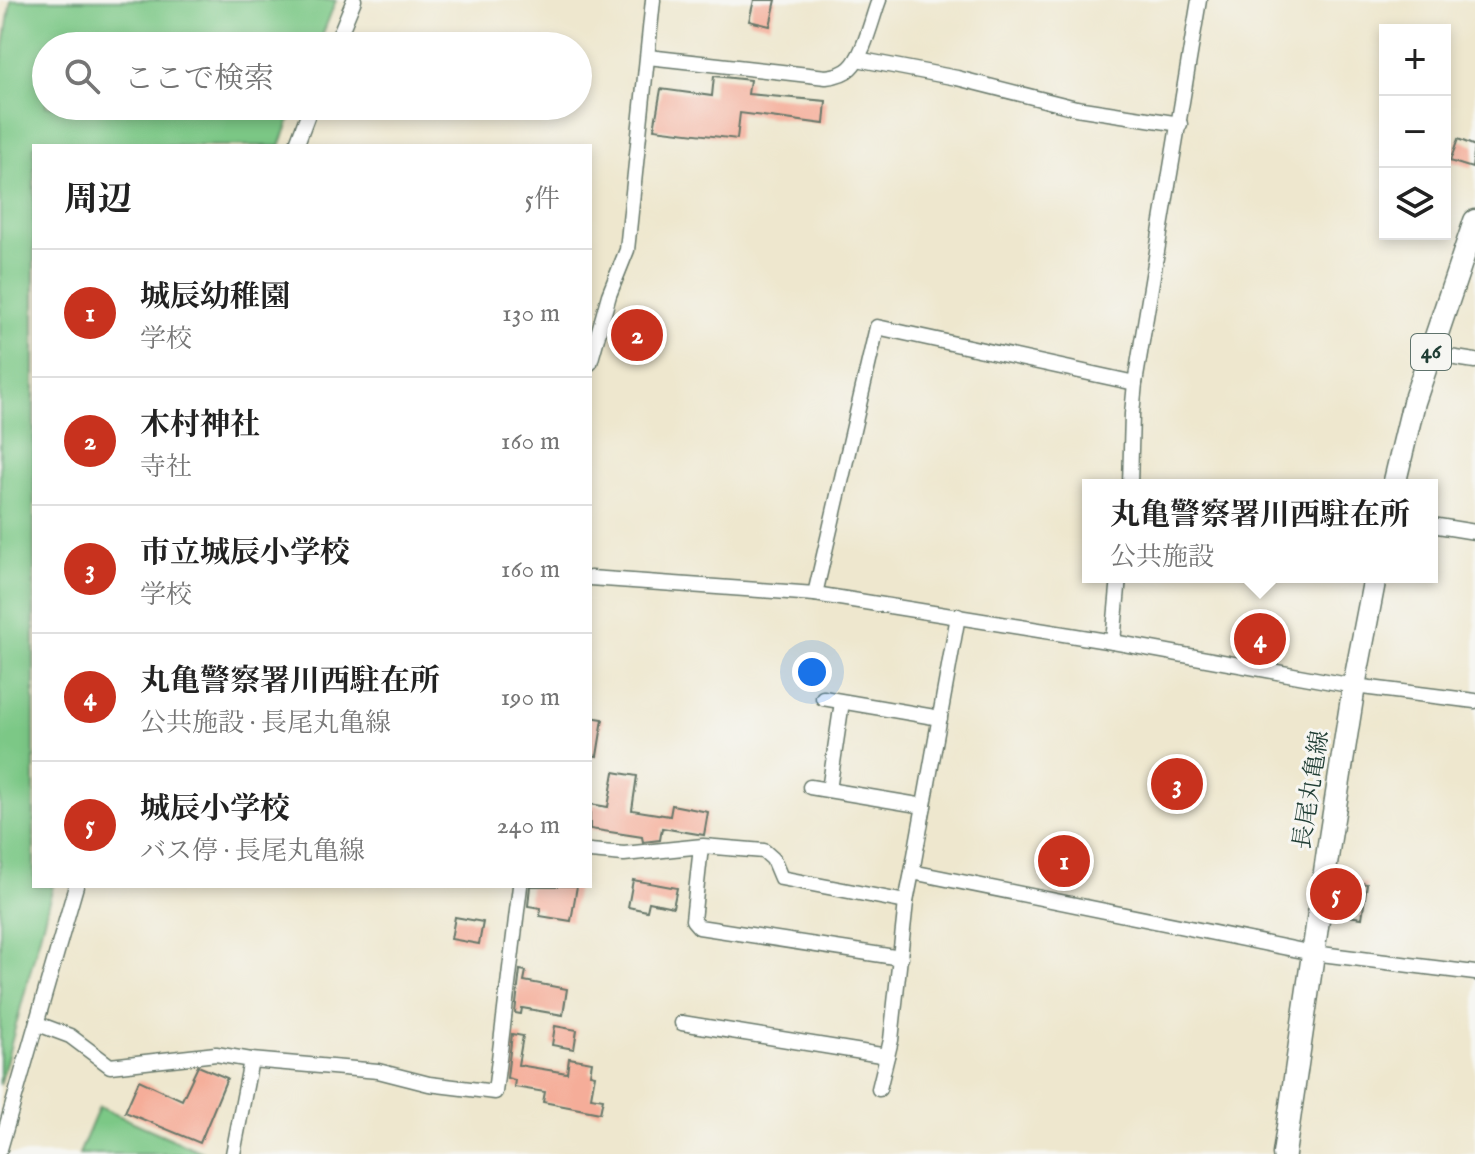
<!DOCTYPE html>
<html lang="ja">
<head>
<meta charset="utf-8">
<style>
  :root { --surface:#fff; --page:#f6f6f6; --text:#222; --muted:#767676; --line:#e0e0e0; --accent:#c8321e }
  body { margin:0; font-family:"IM FELL English","Noto Serif JP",serif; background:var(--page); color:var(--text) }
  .controls { position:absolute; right:24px; top:24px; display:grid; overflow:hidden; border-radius:0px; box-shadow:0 4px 12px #0003 }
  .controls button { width:72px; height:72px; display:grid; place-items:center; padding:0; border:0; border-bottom:2px solid var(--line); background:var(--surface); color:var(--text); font:40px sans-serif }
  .you { position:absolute; left:812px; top:672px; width:28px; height:28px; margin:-20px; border:6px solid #fff; border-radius:50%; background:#1a73e8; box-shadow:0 0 0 12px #1a73e833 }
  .badge { display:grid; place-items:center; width:52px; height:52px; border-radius:50%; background:var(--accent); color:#fff; font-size:26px; font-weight:700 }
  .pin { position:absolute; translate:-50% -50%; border:4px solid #fff; box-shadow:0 2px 8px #0006 }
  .popup { position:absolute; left:1082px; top:479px; width:356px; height:104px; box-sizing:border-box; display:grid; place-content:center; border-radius:0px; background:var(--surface); filter:drop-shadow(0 2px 6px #0005); font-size:26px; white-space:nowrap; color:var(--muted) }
  .popup b { font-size:30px; color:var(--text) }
  .popup::after { content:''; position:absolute; left:50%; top:100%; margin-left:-16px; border:16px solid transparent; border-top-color:var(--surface) }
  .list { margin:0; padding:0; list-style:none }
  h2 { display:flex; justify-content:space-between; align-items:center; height:104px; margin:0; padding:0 32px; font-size:34px }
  h2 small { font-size:26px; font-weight:400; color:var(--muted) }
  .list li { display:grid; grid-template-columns:52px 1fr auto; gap:24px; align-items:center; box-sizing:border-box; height:128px; padding:0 32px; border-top:2px solid var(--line) }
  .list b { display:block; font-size:30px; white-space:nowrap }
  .list p { margin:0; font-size:26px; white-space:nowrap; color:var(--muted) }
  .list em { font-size:26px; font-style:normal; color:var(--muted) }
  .icon { flex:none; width:44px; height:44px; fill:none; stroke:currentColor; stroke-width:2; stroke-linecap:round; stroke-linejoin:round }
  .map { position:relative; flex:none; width:1475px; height:1154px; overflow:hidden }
  .search { position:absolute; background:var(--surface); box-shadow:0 4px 12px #0003; left:32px; top:32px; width:560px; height:88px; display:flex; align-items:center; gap:20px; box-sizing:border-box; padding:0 28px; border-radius:44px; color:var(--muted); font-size:30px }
  .panel { position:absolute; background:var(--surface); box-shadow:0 4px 12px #0003; left:32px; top:144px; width:560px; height:744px; border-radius:0px }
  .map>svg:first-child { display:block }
  .green { fill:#7cc886; stroke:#4e825d; stroke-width:2 }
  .building { fill:#f5ad99 }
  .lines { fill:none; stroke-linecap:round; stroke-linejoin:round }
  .street-casing { stroke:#67786a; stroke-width:17 }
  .primary-casing { stroke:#67786a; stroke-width:25 }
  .street { stroke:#fff; stroke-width:14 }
  .primary { stroke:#fff; stroke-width:22 }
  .labels { text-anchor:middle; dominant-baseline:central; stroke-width:6; stroke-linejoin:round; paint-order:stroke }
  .shield { fill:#f6f6f2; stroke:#60746d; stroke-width:2 }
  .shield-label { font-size:22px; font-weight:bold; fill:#1f3d34 }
  .street-label { font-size:24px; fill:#1f3d34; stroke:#f6f6f2 }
</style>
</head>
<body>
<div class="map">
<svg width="1475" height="1154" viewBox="0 0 1475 1154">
  <rect width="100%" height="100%" fill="#f6f6f2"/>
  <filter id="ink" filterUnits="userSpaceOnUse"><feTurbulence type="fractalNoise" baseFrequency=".0125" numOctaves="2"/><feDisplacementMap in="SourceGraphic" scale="16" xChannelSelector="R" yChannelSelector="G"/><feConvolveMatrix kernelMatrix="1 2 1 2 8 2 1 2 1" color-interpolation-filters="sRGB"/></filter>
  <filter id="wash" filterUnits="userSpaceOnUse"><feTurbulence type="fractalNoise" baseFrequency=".006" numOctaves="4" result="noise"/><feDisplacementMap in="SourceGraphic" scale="32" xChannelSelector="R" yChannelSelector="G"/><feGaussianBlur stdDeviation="1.8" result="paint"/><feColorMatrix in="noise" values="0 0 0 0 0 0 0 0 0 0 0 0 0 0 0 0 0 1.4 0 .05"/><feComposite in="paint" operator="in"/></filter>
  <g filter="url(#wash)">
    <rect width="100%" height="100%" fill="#eee7ce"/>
    <g class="green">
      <polygon points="11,0 336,0 318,46 46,46 46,106 295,106 280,146 34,146 34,886 53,886 0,1085 0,73"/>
      <polygon points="99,1107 204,1153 204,1154 79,1154"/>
    </g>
    <g id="blocks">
      <g class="building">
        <polygon points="754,0 776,0 770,26 749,21"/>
        <polygon points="714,76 750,80 748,94 826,101 824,124 740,113 737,139 654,129 661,89 712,96"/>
        <polygon points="1458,139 1475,146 1472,168 1450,161"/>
        <polygon points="590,717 603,719 597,756 590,755"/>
        <polygon points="614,772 637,776 632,810 670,816 672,805 708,812 704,835 662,828 660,840 643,842 642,837 590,829 590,804 608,807"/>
        <polygon points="633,880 677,888 673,907 649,902 647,911 628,907"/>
        <polygon points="1346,880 1367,884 1362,918 1341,915"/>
        <polygon points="530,886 577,886 571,921 540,916 541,908 528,906"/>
        <polygon points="455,917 483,922 479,944 451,939"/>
        <polygon points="520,970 526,971 524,981 567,989 563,1015 522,1008 521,1014 515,1013"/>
        <polygon points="555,1026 577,1030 574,1049 552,1045"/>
        <polygon points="512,1034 523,1036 518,1065 567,1073 569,1058 592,1062 590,1074 595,1075 591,1097 603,1099 600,1113 543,1102 545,1092 514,1087 515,1080 507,1078"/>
        <polygon points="198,1066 227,1078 200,1143 125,1112 139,1080 182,1100"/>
      </g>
    </g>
  </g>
  <g filter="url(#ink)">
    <use href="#blocks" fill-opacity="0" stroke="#67786a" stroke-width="2"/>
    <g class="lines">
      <g class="street-casing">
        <g id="street">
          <polyline points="335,46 354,0"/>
          <path d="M 648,57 L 826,77 C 835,76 844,74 850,68 C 864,55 872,18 879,0"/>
          <polyline points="857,59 957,78 1076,108 1180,124"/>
          <polyline points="296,146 311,106"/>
          <polyline points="1430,354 1475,361"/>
          <polyline points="590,363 609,295 627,250 653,0"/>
          <polyline points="1130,485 1132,414 1135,383 1199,0"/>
          <polyline points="1432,525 1475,532"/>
          <polyline points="590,578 815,594 1113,642 1354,686 1475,701"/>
          <polyline points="815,594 877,327 1135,383"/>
          <polyline points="1113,642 1119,577"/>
          <polyline points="823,698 940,718"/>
          <polyline points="810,787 924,806"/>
          <polyline points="829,790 842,702"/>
          <polyline points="701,847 693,920 699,927 901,958"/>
          <polyline points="590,851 624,854 703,846 764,851 773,859 781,878 906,902 912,872 1313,953 1475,973"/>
          <polyline points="912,872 958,616"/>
          <polyline points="682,1023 887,1056"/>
          <polyline points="38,1024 70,1036 110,1066 216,1054 251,1060 378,1071 429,1084 495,1092 520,886"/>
          <polyline points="879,1089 891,1040 906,902"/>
          <polyline points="0,1149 76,886"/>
          <polyline points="233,1154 251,1060"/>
        </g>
      </g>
      <g class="primary-casing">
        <g id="primary">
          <polyline points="1394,485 1414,402 1475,221"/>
          <polyline points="1284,1154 1329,844 1354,686 1375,577"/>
        </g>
      </g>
      <use href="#street" class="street"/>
      <use href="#primary" class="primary"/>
    </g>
  </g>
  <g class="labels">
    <rect class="shield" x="1411" y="334" width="40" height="36" rx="6"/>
    <g class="shield-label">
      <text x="1431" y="352">46</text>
    </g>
    <g class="street-label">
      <text transform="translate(1312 790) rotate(-81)">長尾丸亀線</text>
    </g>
  </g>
</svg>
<div class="controls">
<button>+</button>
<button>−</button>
<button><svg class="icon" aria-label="layers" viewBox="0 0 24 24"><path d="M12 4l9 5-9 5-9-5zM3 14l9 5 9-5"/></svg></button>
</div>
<div class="you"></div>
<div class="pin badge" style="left:1064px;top:861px">1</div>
<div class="pin badge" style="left:637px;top:335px">2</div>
<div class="pin badge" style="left:1177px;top:784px">3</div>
<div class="pin badge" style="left:1260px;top:639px">4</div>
<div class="popup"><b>丸亀警察署川西駐在所</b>公共施設</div>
<div class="pin badge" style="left:1336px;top:894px">5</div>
<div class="search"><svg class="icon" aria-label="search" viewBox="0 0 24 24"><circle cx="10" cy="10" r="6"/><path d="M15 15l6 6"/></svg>ここで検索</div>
<section class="panel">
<h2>周辺<small>5件</small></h2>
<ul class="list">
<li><span class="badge">1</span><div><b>城辰幼稚園</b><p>学校</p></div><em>130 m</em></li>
<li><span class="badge">2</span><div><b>木村神社</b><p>寺社</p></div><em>160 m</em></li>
<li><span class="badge">3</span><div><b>市立城辰小学校</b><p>学校</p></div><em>160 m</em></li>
<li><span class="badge">4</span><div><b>丸亀警察署川西駐在所</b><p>公共施設 · 長尾丸亀線</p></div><em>190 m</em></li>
<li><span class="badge">5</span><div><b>城辰小学校</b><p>バス停 · 長尾丸亀線</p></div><em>240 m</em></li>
</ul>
</section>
</div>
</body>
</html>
